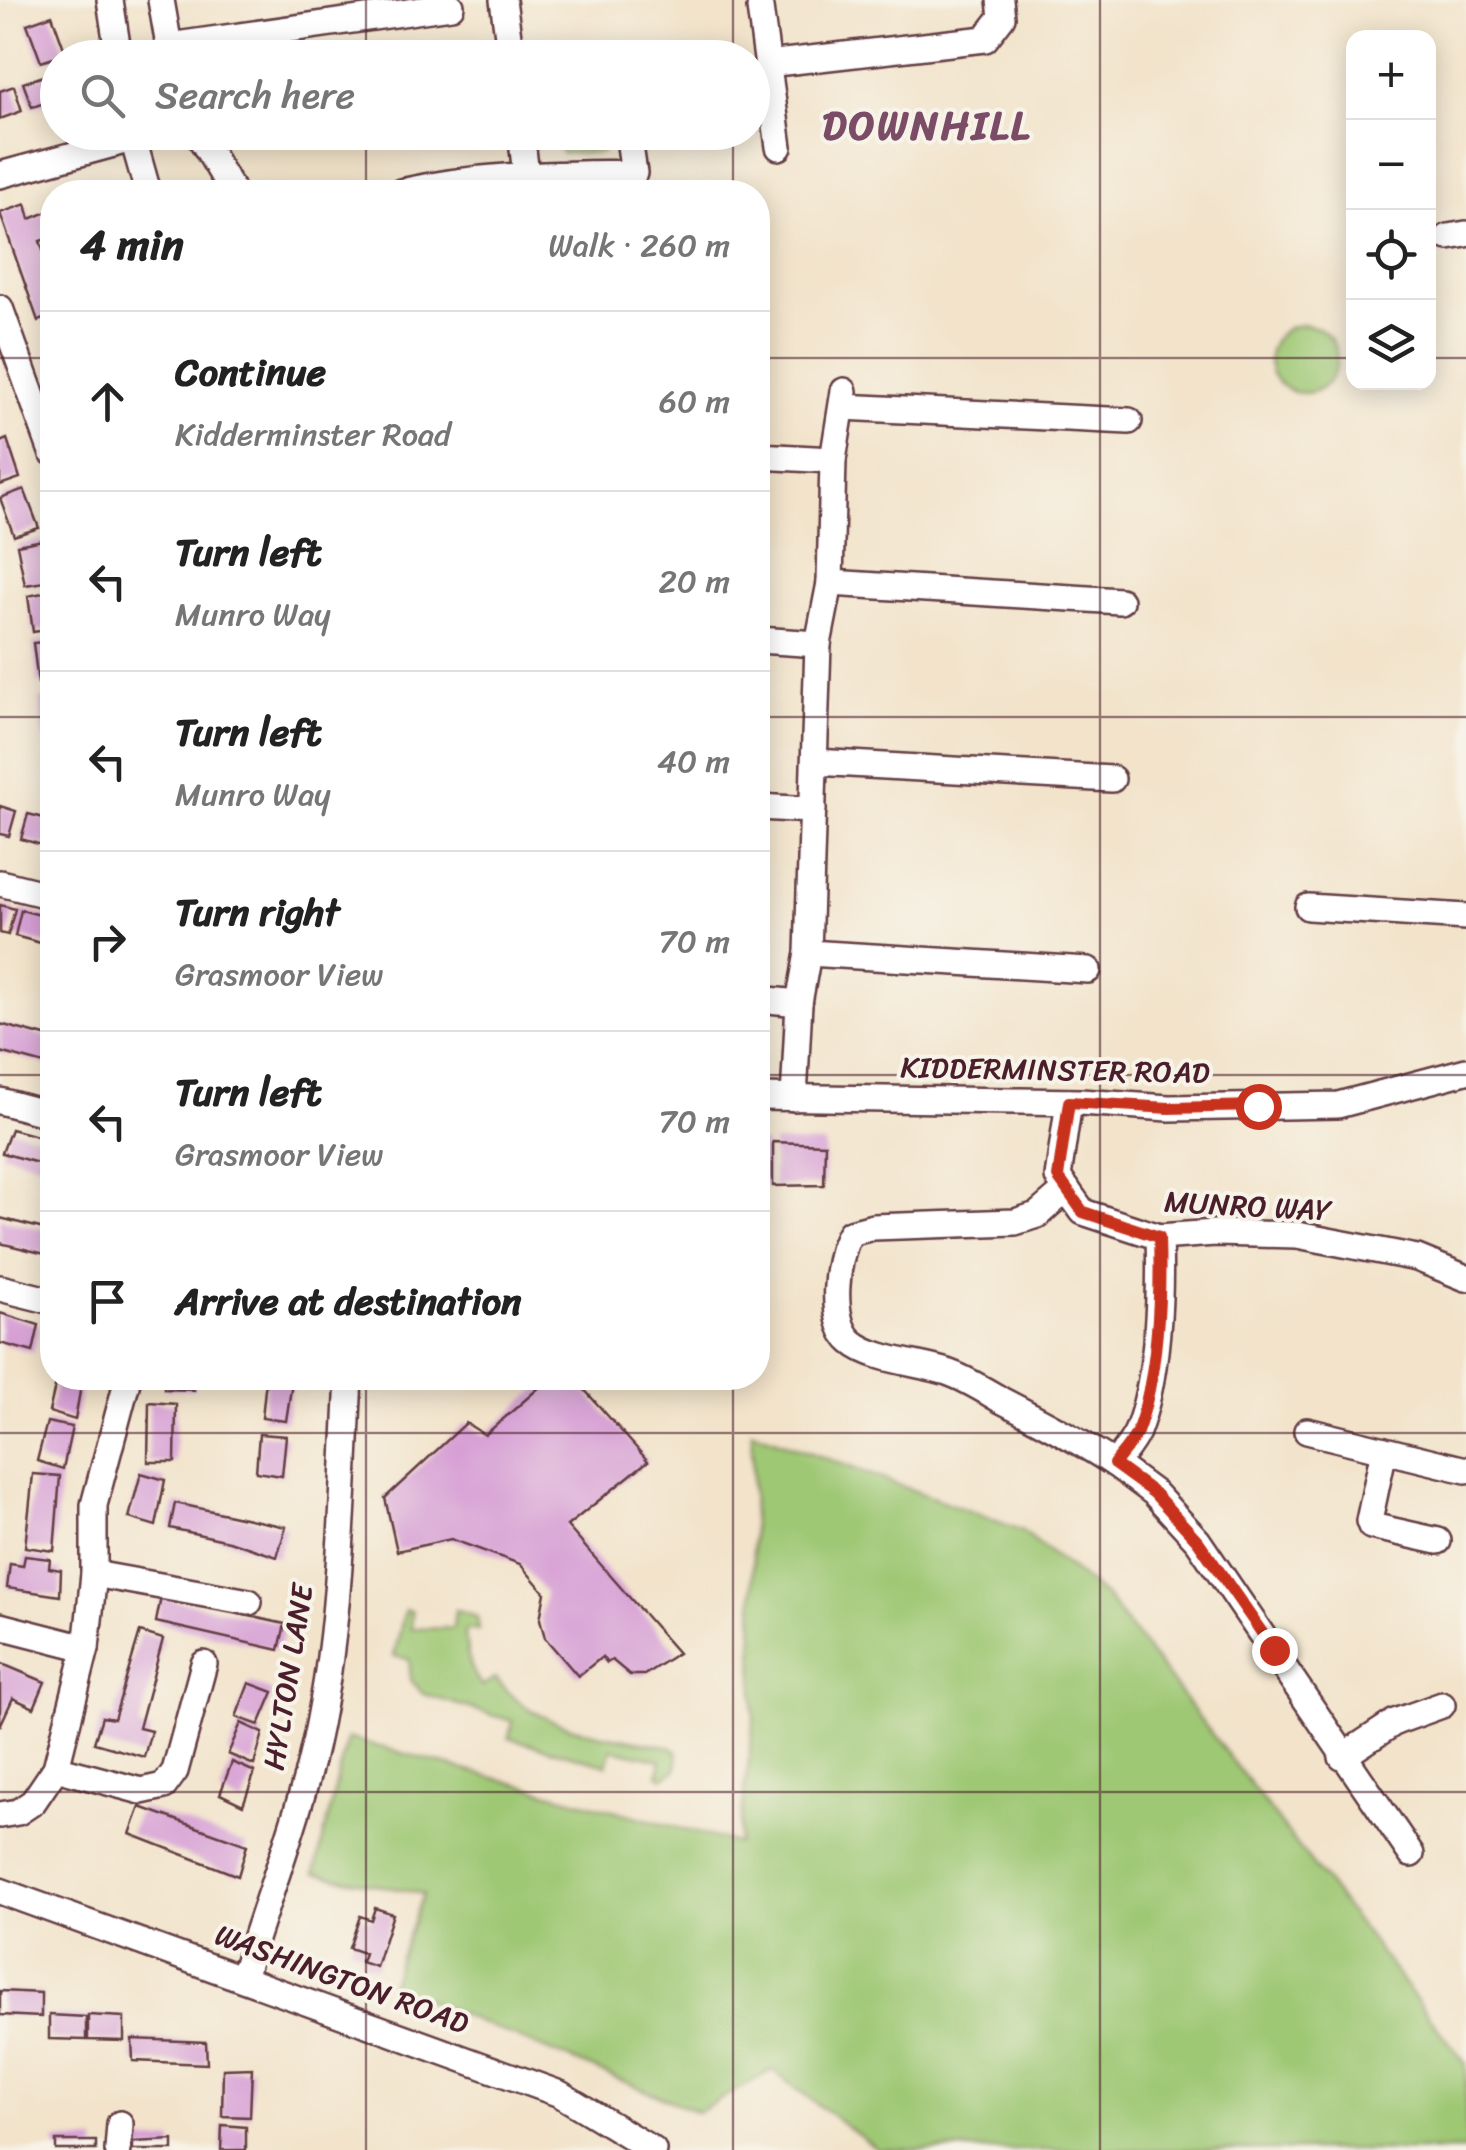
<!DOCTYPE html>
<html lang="en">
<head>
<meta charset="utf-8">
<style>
  :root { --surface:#fff; --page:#f6f6f6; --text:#222; --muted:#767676; --line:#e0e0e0 }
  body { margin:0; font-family:Sriracha,sans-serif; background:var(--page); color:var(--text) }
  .controls { position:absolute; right:30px; top:30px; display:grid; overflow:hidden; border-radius:20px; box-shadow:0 5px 25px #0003 }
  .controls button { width:90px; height:90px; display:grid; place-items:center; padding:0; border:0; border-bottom:2px solid var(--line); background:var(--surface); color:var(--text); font:50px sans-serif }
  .stop { position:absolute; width:30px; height:30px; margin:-22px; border:8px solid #c8321e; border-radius:50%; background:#fff }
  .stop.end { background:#c8321e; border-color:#fff; box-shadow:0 2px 10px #0008 }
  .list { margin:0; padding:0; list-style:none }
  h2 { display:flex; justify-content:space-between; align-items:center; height:130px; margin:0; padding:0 40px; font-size:42px }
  h2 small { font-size:32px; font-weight:400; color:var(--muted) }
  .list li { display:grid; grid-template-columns:65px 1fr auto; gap:30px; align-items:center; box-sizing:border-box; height:180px; padding:0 40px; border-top:2px solid var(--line) }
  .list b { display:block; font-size:38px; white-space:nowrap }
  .list p { margin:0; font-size:32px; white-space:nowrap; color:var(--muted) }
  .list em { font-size:32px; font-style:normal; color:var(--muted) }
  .icon { flex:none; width:55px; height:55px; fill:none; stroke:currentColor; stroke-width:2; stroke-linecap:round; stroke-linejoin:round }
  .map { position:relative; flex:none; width:1466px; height:2150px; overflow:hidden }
  .search { position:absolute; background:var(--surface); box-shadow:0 5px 25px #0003; left:40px; top:40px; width:730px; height:110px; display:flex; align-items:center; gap:25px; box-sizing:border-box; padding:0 35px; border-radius:55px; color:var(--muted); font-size:38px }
  .panel { position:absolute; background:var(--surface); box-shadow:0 5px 25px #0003; left:40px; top:180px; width:730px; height:1210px; border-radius:40px }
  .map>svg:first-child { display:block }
  .green { fill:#9fc874; stroke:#747450; stroke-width:2.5 }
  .building { fill:#d7a0d5 }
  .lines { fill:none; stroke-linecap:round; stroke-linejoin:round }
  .minor-casing { stroke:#633c43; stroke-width:30 }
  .minor { stroke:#fff; stroke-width:25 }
  .route { stroke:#c8321e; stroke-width:12 }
  .grid { fill:none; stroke:#4a1f2b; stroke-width:2.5; stroke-opacity:0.55 }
  .labels { text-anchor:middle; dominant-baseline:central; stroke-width:8; stroke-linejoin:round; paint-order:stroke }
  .street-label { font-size:30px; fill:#4a1f2b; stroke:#f7f3e8 }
  .district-label { font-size:40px; font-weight:bold; letter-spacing:2.5px; fill:#7b4c66; stroke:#f7f3e8 }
</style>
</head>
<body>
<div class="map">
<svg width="1466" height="2150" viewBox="0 0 1466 2150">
  <rect width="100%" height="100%" fill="#f7f3e8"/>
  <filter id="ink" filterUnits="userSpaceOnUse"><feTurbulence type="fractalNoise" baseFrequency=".01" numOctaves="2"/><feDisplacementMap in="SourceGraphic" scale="20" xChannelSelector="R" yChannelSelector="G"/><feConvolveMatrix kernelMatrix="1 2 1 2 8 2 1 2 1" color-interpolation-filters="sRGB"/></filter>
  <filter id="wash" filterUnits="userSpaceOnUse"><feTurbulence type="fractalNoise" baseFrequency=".0048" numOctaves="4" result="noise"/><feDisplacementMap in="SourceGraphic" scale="40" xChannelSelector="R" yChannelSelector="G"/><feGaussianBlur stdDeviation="2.25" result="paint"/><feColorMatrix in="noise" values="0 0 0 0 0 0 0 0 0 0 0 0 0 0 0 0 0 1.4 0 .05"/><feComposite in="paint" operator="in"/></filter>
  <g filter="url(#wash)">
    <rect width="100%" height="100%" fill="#f2e3ca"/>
    <g class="green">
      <polygon points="552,133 612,133 613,136 601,153 562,153"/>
      <circle cx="1303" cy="359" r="34"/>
      <polygon points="752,1431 1021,1530 1106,1597 1466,2064 1466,2150 878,2150 772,2070 698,2112 390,1985 423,1894 315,1873 347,1738 738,1844 754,1719"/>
      <path d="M 405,1610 L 412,1611 L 411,1629 L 453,1628 L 455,1610 L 477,1617 L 479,1630 L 465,1630 C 466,1651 469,1670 482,1686 L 495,1678 C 538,1733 606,1734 670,1747 L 677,1751 L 678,1765 L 675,1771 L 664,1777 L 658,1775 L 661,1760 L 612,1749 L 607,1765 L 509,1738 L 512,1721 L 423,1694 L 411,1680 L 409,1659 L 394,1656 Z"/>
    </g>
    <g id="blocks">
      <g class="building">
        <polygon points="52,15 66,54 41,62 27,24"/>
        <polygon points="58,71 58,99 32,107 23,83"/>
        <polygon points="14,86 22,111 0,119 0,91"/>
        <polygon points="26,204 30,219 52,210 52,237 40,241 52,278 52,316 38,321 0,213"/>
        <polygon points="7,439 20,478 0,485 0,442"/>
        <polygon points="24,489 39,528 14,536 0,498"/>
        <polygon points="43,540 51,581 25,585 17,545"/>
        <polygon points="52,591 52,629 33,632 28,596"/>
        <polygon points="52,641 52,682 38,683 33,643"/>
        <polygon points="52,698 52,737 43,738 40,699"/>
        <polygon points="0,806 16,811 9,836 0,834"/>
        <polygon points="28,814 52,820 52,848 21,839"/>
        <polygon points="0,905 15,909 8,935 0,933"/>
        <polygon points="21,910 52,918 52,946 15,936"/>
        <polygon points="0,1024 52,1038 48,1065 0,1052"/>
        <polygon points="11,1129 52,1140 52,1167 2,1153"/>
        <polygon points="773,1142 825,1144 824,1185 773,1186"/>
        <polygon points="758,1143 765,1143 768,1185 758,1185"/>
        <polygon points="0,1218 52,1231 45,1254 0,1243"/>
        <polygon points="0,1313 39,1325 33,1352 0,1343"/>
        <polygon points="57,1378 82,1380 75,1420 49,1412"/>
        <polygon points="164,1378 194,1378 194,1390 164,1389"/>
        <polygon points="550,1378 574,1378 648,1461 567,1526 678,1653 644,1675 630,1675 612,1660 607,1663 602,1657 578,1676 545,1638 540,1619 545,1593 520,1564 451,1539 397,1551 385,1498 466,1423 485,1435"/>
        <polygon points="266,1379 292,1382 286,1421 262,1418"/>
        <polygon points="149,1402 176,1404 175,1462 148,1462"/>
        <polygon points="47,1422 72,1427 63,1469 37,1461"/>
        <polygon points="259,1434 286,1436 282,1476 256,1472"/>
        <polygon points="141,1473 165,1480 156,1526 129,1518"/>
        <polygon points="33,1474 60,1476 54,1551 25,1547"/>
        <polygon points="175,1503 286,1527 277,1557 229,1541 170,1528"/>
        <polygon points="25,1556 50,1559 49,1568 61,1570 60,1596 7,1588 10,1564 23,1566"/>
        <polygon points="161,1597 285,1624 279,1650 156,1622"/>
        <polygon points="140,1632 163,1639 139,1728 151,1731 144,1757 94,1743 102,1717 114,1719"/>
        <polygon points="0,1663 45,1682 34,1708 13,1698 0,1726"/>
        <polygon points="249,1683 273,1692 259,1725 236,1717"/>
        <polygon points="241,1723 263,1733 254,1765 228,1754"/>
        <polygon points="232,1762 255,1772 243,1805 220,1794"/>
        <polygon points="140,1807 247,1845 238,1876 130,1834"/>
        <polygon points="375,1908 393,1914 376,1967 361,1962 364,1953 349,1948 360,1916 371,1920"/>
        <polygon points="0,1991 41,1993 41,2017 0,2015"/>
        <polygon points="49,2015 86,2017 86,2040 49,2039"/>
        <polygon points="88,2015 124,2017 124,2041 88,2040"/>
        <polygon points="132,2039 206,2042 207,2064 133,2061"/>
        <polygon points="252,2068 250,2117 222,2116 223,2069"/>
        <polygon points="222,2125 246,2127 246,2150 221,2150"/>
        <polygon points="173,2140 173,2150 133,2150 133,2142"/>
        <rect x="56" y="2141" width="40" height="9"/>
      </g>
    </g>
  </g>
  <g filter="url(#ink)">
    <use href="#blocks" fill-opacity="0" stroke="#633c43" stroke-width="2.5"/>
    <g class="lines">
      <g class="minor-casing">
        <g id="minor">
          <polyline points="110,0 119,58"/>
          <polyline points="161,0 171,58"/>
          <polyline points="503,0 511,58"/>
          <polyline points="760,8 779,147"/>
          <polyline points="169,46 451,6"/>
          <polyline points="619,57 619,58"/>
          <polyline points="767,64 985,39 1002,17 1000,0"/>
          <polyline points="131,132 148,192"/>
          <polyline points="197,132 233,192"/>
          <polyline points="521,132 528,192"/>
          <polyline points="0,175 132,139"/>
          <path d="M 401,192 C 480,174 554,174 634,173 L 628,132"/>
          <polyline points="1448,237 1466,234"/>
          <polyline points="0,308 52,452"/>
          <polyline points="842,407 1129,421"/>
          <polyline points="758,456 833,460"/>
          <polyline points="830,583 1120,601"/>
          <polyline points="758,640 818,644"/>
          <polyline points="815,762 1112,779"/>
          <polyline points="758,807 813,810"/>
          <polyline points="0,883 52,896"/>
          <polyline points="1308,907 1466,917"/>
          <polyline points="808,953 1088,970"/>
          <polyline points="758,999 799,1003"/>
          <polyline points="758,1097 1080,1102 1169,1108 1338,1105 1466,1071"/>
          <polyline points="794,1098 799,1003 808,953 818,644 830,583 833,460 844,391"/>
          <polyline points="0,1101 52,1115"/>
          <polyline points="1069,1102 1058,1177 1083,1212 1159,1237 1215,1233 1297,1235 1417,1258 1466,1278"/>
          <path d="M 1067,1189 L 1037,1215 L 1015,1222 L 873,1227 L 850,1233 C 836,1257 828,1322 852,1342 C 873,1360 920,1363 947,1372 C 965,1378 984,1390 1001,1400 C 1040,1420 1078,1440 1115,1464"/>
          <path d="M 1159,1237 C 1161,1295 1158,1378 1137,1432 C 1132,1443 1122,1454 1115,1464 L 1154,1493 L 1198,1541 L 1411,1854"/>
          <polyline points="0,1288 52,1301"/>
          <polyline points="1307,1431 1466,1470"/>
          <polyline points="1384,1450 1369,1521 1371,1526 1438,1541"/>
          <polyline points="94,1574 249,1602"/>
          <polyline points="0,1626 86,1648"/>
          <polyline points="1342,1757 1395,1722 1442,1705"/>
          <polyline points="56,1768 141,1791 164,1786 175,1771 204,1664"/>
          <polyline points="0,1815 18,1812 33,1802 56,1768 86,1648 94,1574 94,1505 128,1378"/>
          <polyline points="0,1891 560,2094 653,2150"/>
          <path d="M 243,1977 C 263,1911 288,1846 306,1780 C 341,1651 342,1511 349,1378"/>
          <polyline points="118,2150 120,2124"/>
        </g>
      </g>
      <use href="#minor" class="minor"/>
    </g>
  </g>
  <g class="lines" filter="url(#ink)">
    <path class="route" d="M 1258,1106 L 1169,1108 L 1069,1102 L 1058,1177 L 1083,1212 L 1159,1237 C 1161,1295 1158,1377 1137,1432 C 1132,1443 1122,1454 1114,1464 L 1154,1493 L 1198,1541 L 1274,1650"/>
  </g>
  <path class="grid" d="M 366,0 L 366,58M 733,0 L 733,58M 1100,0 L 1100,2150M 366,132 L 366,192M 733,132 L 733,192M 0,358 L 52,358M 758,358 L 1354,358M 1428,358 L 1466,358M 0,717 L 52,717M 758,717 L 1466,717M 0,1075 L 52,1075M 758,1075 L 1466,1075M 366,1378 L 366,2150M 733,1378 L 733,2150M 0,1433 L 1466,1433M 0,1792 L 1466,1792"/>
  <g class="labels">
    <g class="street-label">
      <text transform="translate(1055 1070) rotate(1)">KIDDERMINSTER ROAD</text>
      <text transform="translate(1248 1206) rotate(3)">MUNRO WAY</text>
      <text transform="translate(288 1677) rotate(-81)">HYLTON LANE</text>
      <text transform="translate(342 1979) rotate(20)">WASHINGTON ROAD</text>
    </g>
    <g class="district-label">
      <text x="927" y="125">DOWNHILL</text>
    </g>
  </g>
</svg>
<div class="controls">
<button>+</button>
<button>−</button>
<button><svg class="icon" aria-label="locate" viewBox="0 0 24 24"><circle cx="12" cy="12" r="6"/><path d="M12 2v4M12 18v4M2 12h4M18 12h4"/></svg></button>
<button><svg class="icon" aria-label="layers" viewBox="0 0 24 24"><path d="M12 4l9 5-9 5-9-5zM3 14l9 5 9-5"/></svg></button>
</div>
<div class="stop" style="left:1258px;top:1106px"></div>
<div class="stop end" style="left:1274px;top:1650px"></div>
<div class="search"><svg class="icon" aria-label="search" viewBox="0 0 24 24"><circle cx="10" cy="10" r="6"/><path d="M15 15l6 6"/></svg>Search here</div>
<section class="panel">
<h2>4 min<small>Walk · 260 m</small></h2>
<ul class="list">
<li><svg class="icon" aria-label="ahead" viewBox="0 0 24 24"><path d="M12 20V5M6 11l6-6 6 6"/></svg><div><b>Continue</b><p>Kidderminster Road</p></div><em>60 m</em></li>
<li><svg class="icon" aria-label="left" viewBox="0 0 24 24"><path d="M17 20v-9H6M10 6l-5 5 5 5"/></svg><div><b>Turn left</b><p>Munro Way</p></div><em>20 m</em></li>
<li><svg class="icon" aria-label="left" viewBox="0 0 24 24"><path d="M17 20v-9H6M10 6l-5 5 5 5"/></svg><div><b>Turn left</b><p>Munro Way</p></div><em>40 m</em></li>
<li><svg class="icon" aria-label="right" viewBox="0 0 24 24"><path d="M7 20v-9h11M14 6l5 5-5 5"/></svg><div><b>Turn right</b><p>Grasmoor View</p></div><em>70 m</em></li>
<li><svg class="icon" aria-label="left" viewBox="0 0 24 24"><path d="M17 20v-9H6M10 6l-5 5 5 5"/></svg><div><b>Turn left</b><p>Grasmoor View</p></div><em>70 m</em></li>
<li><svg class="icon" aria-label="arrive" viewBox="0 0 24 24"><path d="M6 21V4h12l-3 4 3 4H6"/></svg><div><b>Arrive at destination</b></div></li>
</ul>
</section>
</div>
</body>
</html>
